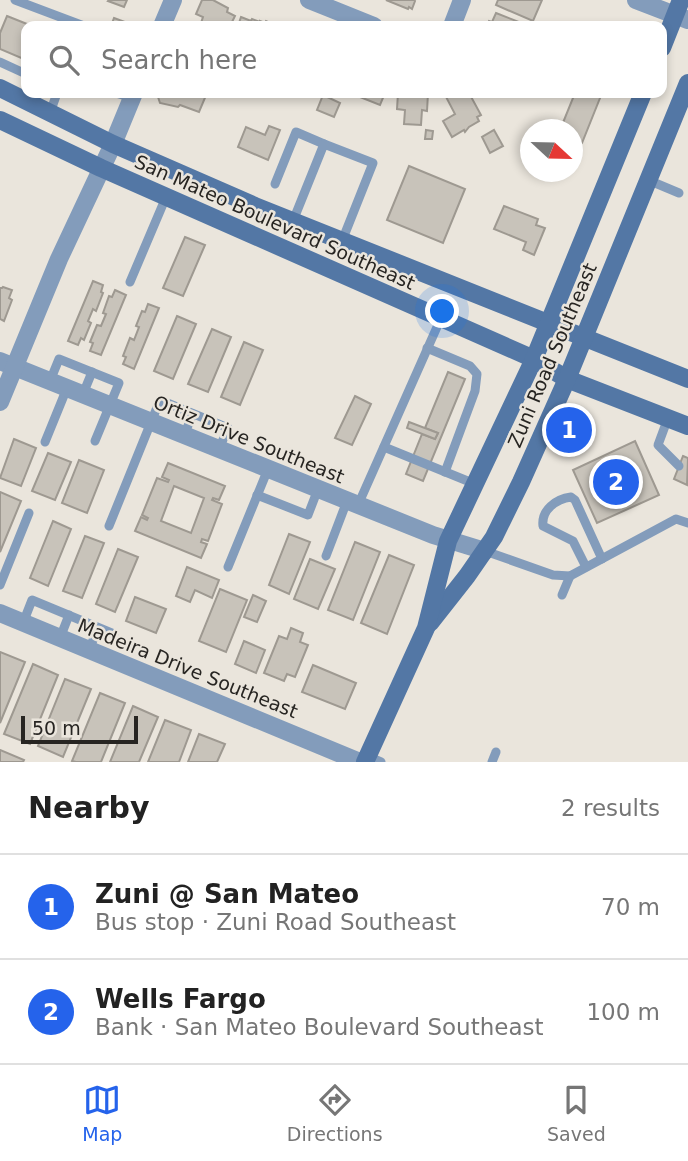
<!DOCTYPE html>
<html lang="en">
<head>
<meta charset="utf-8">
<style>
  :root { --surface:#fff; --page:#f2f2f2; --text:#222; --muted:#767676; --line:#e0e0e0; --accent:#2563eb }
  body { margin:0; font-family:"DejaVu Sans",sans-serif; background:var(--page); color:var(--text) }
  .compass { position:absolute; left:520px; top:119px; width:63px; height:63px; border-radius:50%; background:var(--surface); box-shadow:0 4px 10px #0003; rotate:112deg }
  .scale { position:absolute; left:21px; bottom:18px; width:117px; box-sizing:border-box; padding-left:7px; border:4px solid #272522; border-top:0; font-size:19px; line-height:24px; white-space:nowrap; color:#272522; -webkit-text-stroke:5px #eae5dc; paint-order:stroke }
  .you { position:absolute; left:443px; top:312px; width:24px; height:24px; margin:-18px; border:5px solid #fff; border-radius:50%; background:#1a73e8; box-shadow:0 0 0 10px #1a73e833 }
  .badge { display:grid; place-items:center; width:46px; height:46px; border-radius:50%; background:var(--accent); color:#fff; font-size:23px; font-weight:700 }
  .pin { position:absolute; translate:-50% -50%; border:4px solid #fff; box-shadow:0 2px 7px #0006 }
  .list { margin:0; padding:0; list-style:none }
  h2 { display:flex; justify-content:space-between; align-items:center; height:91px; margin:0; padding:0 28px; font-size:30px }
  h2 small { font-size:23px; font-weight:400; color:var(--muted) }
  .list li { display:grid; grid-template-columns:46px 1fr auto; gap:21px; align-items:center; box-sizing:border-box; height:105px; padding:0 28px; border-top:2px solid var(--line) }
  .list b { display:block; font-size:26px; white-space:nowrap }
  .list p { margin:0; font-size:23px; white-space:nowrap; color:var(--muted) }
  .list em { font-size:23px; font-style:normal; color:var(--muted) }
  .icon { flex:none; width:38px; height:38px; fill:none; stroke:currentColor; stroke-width:2; stroke-linecap:round; stroke-linejoin:round }
  .map { position:relative; flex:none; width:688px; height:762px; overflow:hidden }
  .search { position:absolute; background:var(--surface); box-shadow:0 4px 10px #0003; left:21px; right:21px; top:21px; height:77px; display:flex; align-items:center; gap:18px; box-sizing:border-box; padding:0 24px; border-radius:14px; color:var(--muted); font-size:26px }
  .sheet { height:301px; background:var(--surface) }
  nav { display:flex; justify-content:space-around; align-items:center; box-sizing:border-box; height:98px; border-top:2px solid var(--line); background:var(--surface); font-size:19px; color:var(--muted) }
  nav a { display:grid; justify-items:center; gap:4px }
  nav .on { color:var(--accent) }
  .map>svg:first-child { display:block }
  .building { fill:#c8c3ba; stroke:#9e9991; stroke-width:2; fill-rule:evenodd }
  .lines { fill:none; stroke-linecap:round; stroke-linejoin:round }
  .lane { stroke:#839cbb; stroke-width:9 }
  .street { stroke:#839cbb; stroke-width:18 }
  .secondary { stroke:#5377a5; stroke-width:18 }
  .labels { text-anchor:middle; dominant-baseline:central; stroke-width:5; stroke-linejoin:round; paint-order:stroke }
  .street-label { font-size:19px; fill:#272522; stroke:#eae5dc }
</style>
</head>
<body>
<div class="map">
<svg width="688" height="762" viewBox="0 0 688 762">
  <rect width="100%" height="100%" fill="#eae5dc"/>
  <g class="building">
    <polygon points="109,0 127,0 124,7 108,1"/>
    <polygon points="202,0 213,0 228,8 227,12 235,16 230,26 208,26 201,23 203,17 196,14"/>
    <polygon points="386,0 414,0 415,1 412,9 409,7 408,9"/>
    <polygon points="498,0 542,0 533,21 496,5"/>
    <polygon points="496,13 529,26 487,26 489,21 492,22"/>
    <polygon points="7,16 32,26 26,26 26,60 0,49 0,33"/>
    <polygon points="241,17 251,21 252,19 260,22 260,21 265,23 266,21 277,26 238,26"/>
    <polygon points="114,18 125,22 123,26 111,26"/>
    <polygon points="164,93 207,93 199,112 180,105 178,107 160,103 158,97 164,95"/>
    <polygon points="350,93 385,93 380,105"/>
    <polygon points="398,93 428,93 427,111 422,110 421,125 404,124 405,110 397,109"/>
    <polygon points="444,93 469,93 481,115 477,117 479,121 469,127 465,132 464,130 452,137 443,121 455,114"/>
    <polygon points="575,93 602,93 582,143 572,139 572,130 560,130"/>
    <polygon points="323,95 340,103 334,117 317,110"/>
    <polygon points="269,126 280,130 268,160 238,147 246,127 265,135"/>
    <polygon points="426,130 433,131 432,139 425,139"/>
    <polygon points="494,130 503,146 490,153 482,137"/>
    <polygon points="409,166 465,189 443,243 387,220"/>
    <polygon points="504,206 538,219 536,225 545,228 534,255 523,250 526,242 494,229"/>
    <polygon points="185,237 205,245 183,296 163,288"/>
    <polygon points="93,281 103,285 101,292 103,293 96,311 93,309 88,321 91,323 84,340 81,338 78,345 68,341"/>
    <polygon points="3,287 12,290 9,298 12,300 4,321 0,319 0,288 2,288"/>
    <polygon points="115,290 126,295 101,355 90,351 93,343 90,342 97,325 101,326 106,314 103,313 109,296 112,297"/>
    <polygon points="148,304 159,308 134,369 123,364 126,357 123,356 130,338 134,340 139,327 136,326 142,311 145,312"/>
    <polygon points="177,316 196,324 173,379 154,371"/>
    <polygon points="212,329 231,337 208,392 188,384"/>
    <polygon points="244,342 263,350 240,405 221,397"/>
    <polygon points="448,372 465,379 423,481 406,474 422,434 435,439 438,433 425,428"/>
    <polygon points="355,396 371,404 352,445 335,438"/>
    <polygon points="409,422 438,433 435,439 407,428"/>
    <polygon points="14,439 36,448 21,486 0,478"/>
    <polygon points="635,441 659,495 597,523 573,470"/>
    <polygon points="48,453 71,462 55,500 32,491"/>
    <polygon points="683,456 688,458 687,485 674,479"/>
    <polygon points="79,460 104,470 87,513 62,503"/>
    <path d="M 168,463 L 225,486 L 219,500 L 213,498 L 212,500 L 222,504 L 208,541 L 202,539 L 201,542 L 207,544 L 201,558 L 135,531 L 141,517 L 147,520 L 148,518 L 142,515 L 157,478 L 168,482 L 169,480 L 162,477 ZM 174,486 L 204,498 L 191,533 L 161,521 Z"/>
    <polygon points="0,492 21,501 0,552"/>
    <polygon points="53,521 71,529 48,586 30,578"/>
    <polygon points="289,534 310,542 289,594 269,585"/>
    <polygon points="85,536 104,543 82,598 63,591"/>
    <polygon points="355,542 380,552 353,620 328,610"/>
    <polygon points="118,549 138,557 115,612 96,604"/>
    <polygon points="389,555 414,565 387,634 361,623"/>
    <polygon points="310,559 335,569 318,609 294,599"/>
    <polygon points="187,567 219,580 212,598 195,590 190,602 176,596"/>
    <polygon points="220,589 247,600 226,652 199,641"/>
    <polygon points="253,595 266,601 257,622 244,617"/>
    <polygon points="135,597 166,609 156,633 126,621"/>
    <polygon points="291,628 303,633 300,642 308,645 295,677 287,674 284,681 264,673 279,636 287,639"/>
    <polygon points="244,641 265,650 256,673 235,664"/>
    <polygon points="0,652 25,662 0,723"/>
    <polygon points="33,664 58,675 30,744 4,734"/>
    <polygon points="313,665 356,683 345,709 302,692"/>
    <polygon points="65,679 91,689 63,757 38,746"/>
    <polygon points="100,693 125,703 101,762 76,762 72,761"/>
    <polygon points="133,706 158,717 139,762 110,762"/>
    <polygon points="165,720 191,730 179,762 148,762"/>
    <polygon points="199,734 225,744 217,762 188,762"/>
    <polygon points="0,750 24,760 23,762 0,762"/>
  </g>
  <g class="lines">
    <g class="lane">
      <polyline points="15,0 84,26"/>
      <polyline points="0,62 26,74"/>
      <polyline points="116,93 132,98"/>
      <polyline points="50,113 57,93"/>
      <polyline points="648,180 679,193"/>
      <polyline points="275,184 296,132 324,144"/>
      <polyline points="293,221 324,144 373,163 342,241"/>
      <polyline points="130,282 166,197"/>
      <polyline points="427,348 470,366 477,374 475,391 445,472"/>
      <polyline points="50,381 59,359 119,383 95,441"/>
      <polyline points="83,394 92,372"/>
      <polyline points="668,418 658,445 679,466"/>
      <polyline points="184,435 193,414"/>
      <polyline points="45,442 67,388"/>
      <polyline points="384,447 475,484"/>
      <polyline points="257,495 308,515 318,489"/>
      <polyline points="358,505 441,318"/>
      <polyline points="109,526 160,400 228,428 219,449"/>
      <polyline points="485,551 553,575 570,576 676,519 688,523"/>
      <polyline points="326,556 347,501"/>
      <polyline points="228,567 268,469"/>
      <path d="M 586,567 L 573,541 L 543,526 C 541,510 556,499 571,497 L 575,500 L 602,559"/>
      <polyline points="0,585 29,513"/>
      <polyline points="562,595 570,576"/>
      <polyline points="23,623 32,600 114,634"/>
      <polyline points="60,638 69,615"/>
      <polyline points="89,650 98,628"/>
      <polyline points="367,756 381,762"/>
      <polyline points="492,762 496,752"/>
    </g>
    <g class="street">
      <polyline points="309,0 374,26"/>
      <polyline points="636,0 688,20"/>
      <polyline points="162,26 173,0"/>
      <polyline points="452,26 462,0"/>
      <polyline points="0,361 433,535 485,551"/>
      <polyline points="0,402 59,259 113,144 134,93"/>
      <polyline points="0,613 360,762"/>
    </g>
    <g class="secondary">
      <polyline points="662,48 681,0"/>
      <polyline points="0,88 113,144 255,206 688,379"/>
      <polyline points="0,120 101,168 534,359 567,379 688,426"/>
      <polyline points="430,623 467,576 494,537 521,482 567,379 688,83"/>
      <polyline points="365,762 426,628 448,541 534,359 643,93"/>
    </g>
  </g>
  <g class="labels">
    <g class="street-label">
      <text transform="translate(275 222) rotate(24)">San Mateo Boulevard Southeast</text>
      <text transform="translate(552 355) rotate(-67)">Zuni Road Southeast</text>
      <text transform="translate(249 439) rotate(22)">Ortiz Drive Southeast</text>
      <text transform="translate(188 668) rotate(22)">Madeira Drive Southeast</text>
    </g>
  </g>
</svg>
<svg class="compass" viewBox="-18 -18 36 36"><path d="M0-13l5 13h-10z" fill="#e53935"/><path d="M0 13l5-13h-10z" fill="#767676"/></svg>
<div class="scale">50 m</div>
<div class="you"></div>
<div class="pin badge" style="left:569px;top:430px">1</div>
<div class="pin badge" style="left:616px;top:482px">2</div>
<div class="search"><svg class="icon" aria-label="search" viewBox="0 0 24 24"><circle cx="10" cy="10" r="6"/><path d="M15 15l6 6"/></svg>Search here</div>
</div>
<section class="sheet">
<h2>Nearby<small>2 results</small></h2>
<ul class="list">
<li><span class="badge">1</span><div><b>Zuni @ San Mateo</b><p>Bus stop · Zuni Road Southeast</p></div><em>70 m</em></li>
<li><span class="badge">2</span><div><b>Wells Fargo</b><p>Bank · San Mateo Boulevard Southeast</p></div><em>100 m</em></li>
</ul>
</section>
<nav>
<a class="on"><svg class="icon" aria-label="map" viewBox="0 0 24 24"><path d="M3 6l6-2 6 2 6-2v14l-6 2-6-2-6 2zM9 4v14M15 6v14"/></svg>Map</a>
<a><svg class="icon" aria-label="directions" viewBox="0 0 24 24"><path d="M12 3l9 9-9 9-9-9zM9 14v-3h6M13 9l2 2-2 2"/></svg>Directions</a>
<a><svg class="icon" aria-label="saved" viewBox="0 0 24 24"><path d="M7 4h10v16l-5-4-5 4z"/></svg>Saved</a>
</nav>
</body>
</html>
